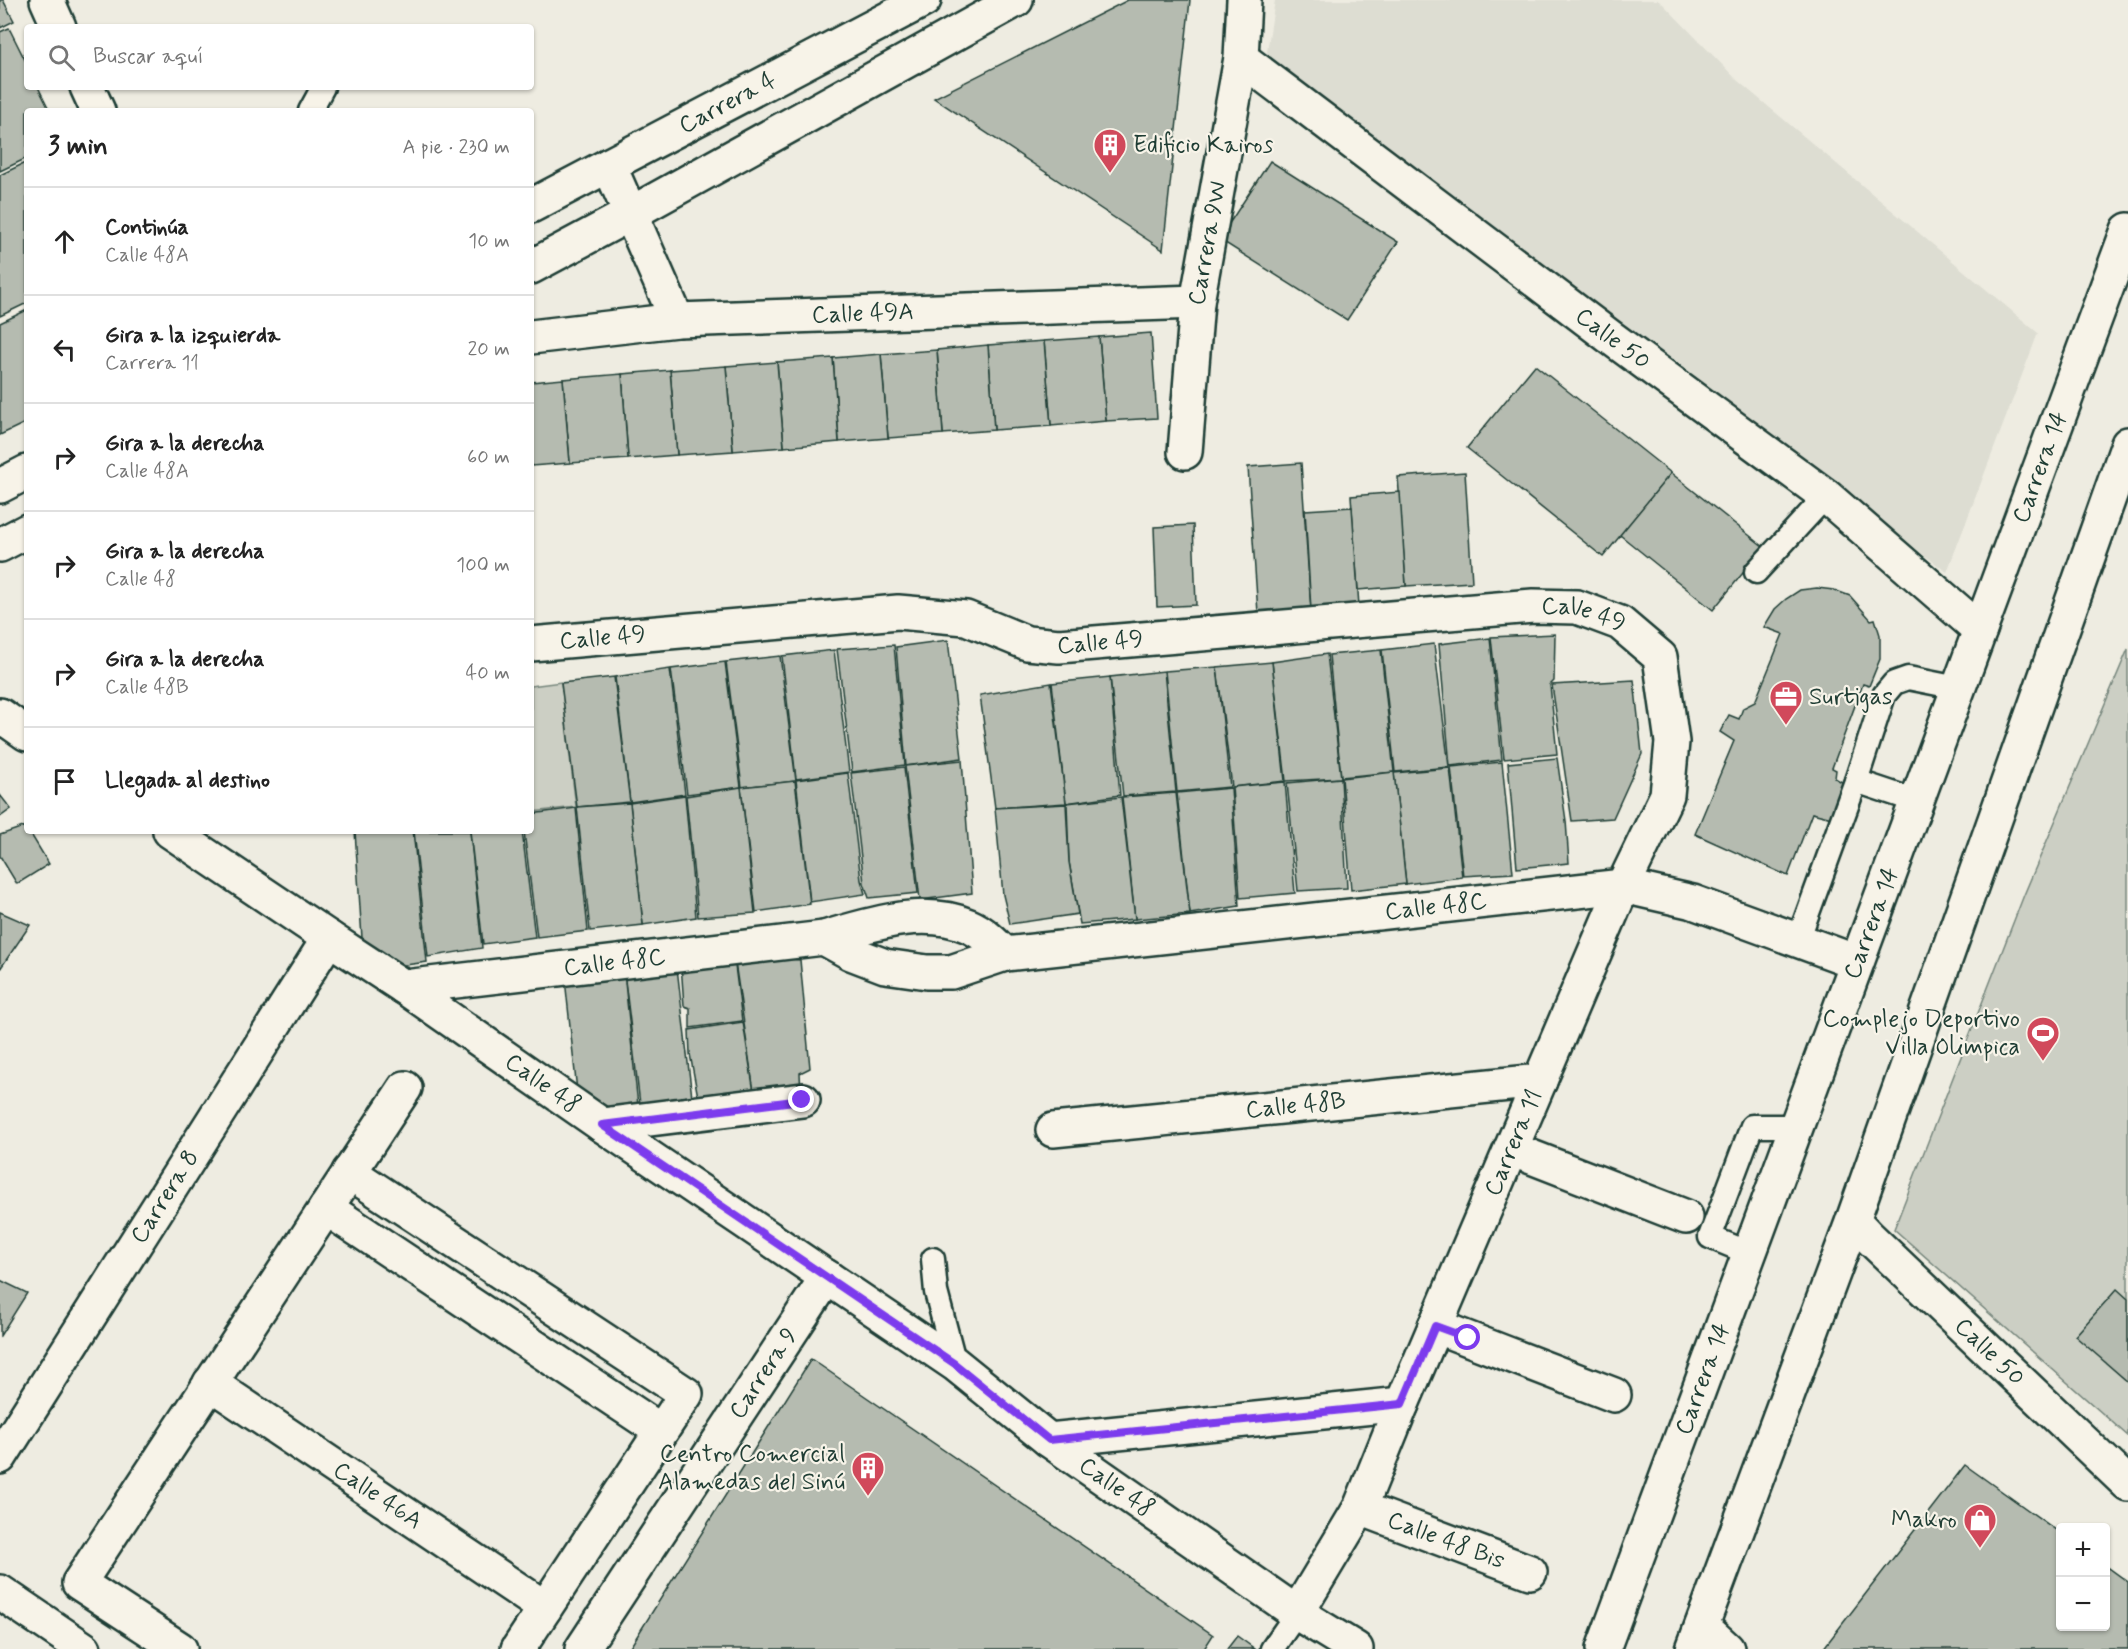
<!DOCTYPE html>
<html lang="es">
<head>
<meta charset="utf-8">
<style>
  :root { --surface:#fff; --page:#f6f6f6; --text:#222; --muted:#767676; --line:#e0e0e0 }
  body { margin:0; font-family:Mynerve,sans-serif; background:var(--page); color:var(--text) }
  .controls { position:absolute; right:18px; bottom:18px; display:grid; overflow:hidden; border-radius:6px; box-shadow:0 2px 4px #0004 }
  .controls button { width:54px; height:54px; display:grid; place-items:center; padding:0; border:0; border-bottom:2px solid var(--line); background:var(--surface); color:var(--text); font:30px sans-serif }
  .stop { position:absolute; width:18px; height:18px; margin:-14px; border:4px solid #7c3aed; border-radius:50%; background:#fff }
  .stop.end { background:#7c3aed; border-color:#fff; box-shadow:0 2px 6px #0008 }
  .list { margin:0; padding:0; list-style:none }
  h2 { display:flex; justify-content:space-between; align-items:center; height:78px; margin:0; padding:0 24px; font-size:26px }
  h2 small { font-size:20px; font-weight:400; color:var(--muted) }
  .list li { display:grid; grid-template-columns:39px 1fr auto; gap:18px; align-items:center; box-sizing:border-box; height:108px; padding:0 24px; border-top:2px solid var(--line) }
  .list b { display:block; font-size:22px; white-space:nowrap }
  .list p { margin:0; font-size:20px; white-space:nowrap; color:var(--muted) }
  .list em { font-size:20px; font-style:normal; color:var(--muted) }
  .icon { flex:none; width:33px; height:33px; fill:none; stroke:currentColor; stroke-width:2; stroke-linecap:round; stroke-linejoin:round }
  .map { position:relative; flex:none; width:2128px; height:1649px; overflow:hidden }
  .search { position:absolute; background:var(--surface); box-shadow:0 2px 4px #0004; left:24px; top:24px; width:510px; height:66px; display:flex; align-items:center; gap:15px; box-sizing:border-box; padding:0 21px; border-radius:6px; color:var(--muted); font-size:22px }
  .panel { position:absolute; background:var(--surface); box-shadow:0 2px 4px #0004; left:24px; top:108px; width:510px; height:726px; border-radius:6px }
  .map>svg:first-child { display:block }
  .built { fill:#ddddd2 }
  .green { fill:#cccfc4; stroke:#76867c; stroke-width:1.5 }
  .building { fill:#b5bbb0; stroke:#1f3d34; stroke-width:1.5 }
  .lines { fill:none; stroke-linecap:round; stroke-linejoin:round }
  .service-casing { stroke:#1f3d34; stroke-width:27 }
  .minor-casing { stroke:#1f3d34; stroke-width:38 }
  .tertiary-casing { stroke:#1f3d34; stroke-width:38 }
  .primary-casing { stroke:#1f3d34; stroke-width:38 }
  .service { stroke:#f7f3e8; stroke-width:22 }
  .minor { stroke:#f7f3e8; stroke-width:33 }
  .tertiary { stroke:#f7f3e8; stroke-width:33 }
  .primary { stroke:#f7f3e8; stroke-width:33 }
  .route { stroke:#7c3aed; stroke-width:8 }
  .labels { text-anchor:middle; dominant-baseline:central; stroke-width:4.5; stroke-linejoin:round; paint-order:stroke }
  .street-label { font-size:24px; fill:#1f3d34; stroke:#f7f3e8 }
  .poi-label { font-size:24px; fill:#1f3d34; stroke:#f7f3e8; text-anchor:end }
</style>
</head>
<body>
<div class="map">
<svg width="2128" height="1649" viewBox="0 0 2128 1649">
  <rect width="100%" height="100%" fill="#eeece1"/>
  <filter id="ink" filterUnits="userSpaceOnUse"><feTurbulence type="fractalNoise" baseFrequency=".0167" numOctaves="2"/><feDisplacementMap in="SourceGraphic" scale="12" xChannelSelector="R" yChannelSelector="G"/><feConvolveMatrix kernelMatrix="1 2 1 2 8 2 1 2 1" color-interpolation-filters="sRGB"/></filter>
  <g filter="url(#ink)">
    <polygon class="built" points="1275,0 1659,0 1738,81 2038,333 1947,572 1635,339 1266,58"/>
    <g class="green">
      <polygon points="2128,649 2128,1436 1894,1229 2024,895"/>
      <polygon points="561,682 576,807 531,812 531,686"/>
    </g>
    <g class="building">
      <polygon points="0,0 3,0 14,21 0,28"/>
      <polygon points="1128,0 1190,0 1163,250 934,98"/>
      <polygon points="9,28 27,64 27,87 38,87 50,111 27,111 27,158 0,171 0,32"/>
      <polygon points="1270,161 1398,242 1347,320 1219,239"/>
      <polygon points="27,162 27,303 0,316 0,175"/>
      <polygon points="27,310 27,422 0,435 0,323"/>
      <polygon points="1151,333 1157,418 1106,421 1099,337"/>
      <polygon points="1099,337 1106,421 1051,426 1044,341"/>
      <polygon points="1044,341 1051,426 994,430 988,345"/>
      <polygon points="988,345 994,430 943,434 937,350"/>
      <polygon points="937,350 943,434 888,438 881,354"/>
      <polygon points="881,354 888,438 839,442 833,358"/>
      <polygon points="833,358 839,442 784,447 777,362"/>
      <polygon points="777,362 784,447 733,451 726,366"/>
      <polygon points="1535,365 1671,473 1603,557 1467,448"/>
      <polygon points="726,366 733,451 677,455 670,370"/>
      <polygon points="670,370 677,455 628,459 622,374"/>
      <polygon points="622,374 628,459 570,463 563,379"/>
      <polygon points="563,379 570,463 531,466 531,382"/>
      <polygon points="1301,463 1311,610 1258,613 1248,467"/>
      <polygon points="1465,472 1472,582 1406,586 1398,477"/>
      <polygon points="1671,473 1764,547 1713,610 1620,535"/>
      <polygon points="1400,492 1406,586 1358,590 1351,496"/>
      <polygon points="1352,507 1359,606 1311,610 1305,510"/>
      <polygon points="1193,525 1196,605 1157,607 1154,527"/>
      <polygon points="1817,588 1834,590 1850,596 1871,620 1875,619 1880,635 1880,659 1869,686 1863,684 1832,768 1836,770 1835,778 1847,785 1836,819 1812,813 1788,876 1695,834 1734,741 1720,732 1729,715 1739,719 1743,708 1755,702 1783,634 1764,627 1775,609 1786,599 1800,590"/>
      <polygon points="1555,634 1554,681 1550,685 1557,754 1504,759 1491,637"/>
      <polygon points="1490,638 1502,760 1450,766 1439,644"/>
      <polygon points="948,640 962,758 906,766 896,647"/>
      <polygon points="1434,644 1449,767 1395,772 1382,650"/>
      <polygon points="894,645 905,765 852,772 837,649"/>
      <polygon points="834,650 849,772 796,779 782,656"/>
      <polygon points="1381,650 1394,772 1341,777 1329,655"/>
      <polygon points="1327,654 1341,778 1286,781 1272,662"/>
      <polygon points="780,656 796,781 742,787 726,662"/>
      <polygon points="725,662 741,787 687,794 671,669"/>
      <polygon points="1272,662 1285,781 1232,787 1217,667"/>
      <polygon points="1217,667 1230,787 1177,792 1165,671"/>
      <polygon points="670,669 685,794 630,802 615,677"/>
      <polygon points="1164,671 1176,792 1123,796 1110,677"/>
      <polygon points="614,677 630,802 577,807 561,683"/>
      <polygon points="1110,677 1120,795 1066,803 1052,683"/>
      <polygon points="1634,680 1642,754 1613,818 1572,821 1552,685"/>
      <polygon points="1051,683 1066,803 995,808 980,695"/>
      <polygon points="1557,758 1566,821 1569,863 1517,868 1508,763"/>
      <polygon points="962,760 972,893 920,900 905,766"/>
      <polygon points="1502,762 1513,873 1463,876 1451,767"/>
      <polygon points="904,767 918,893 869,898 864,883 851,773"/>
      <polygon points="1450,768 1462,877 1406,884 1394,773"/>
      <polygon points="1394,772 1406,884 1351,890 1342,778"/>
      <polygon points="848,773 861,880 865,894 810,902 796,780"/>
      <polygon points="1341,778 1347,888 1298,891 1287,783"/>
      <polygon points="795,781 810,904 756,912 741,787"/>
      <polygon points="1285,782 1295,893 1240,898 1232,787"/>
      <polygon points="741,787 755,913 698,917 686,796"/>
      <polygon points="1231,788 1239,906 1190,914 1177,793"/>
      <polygon points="1176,793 1190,914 1135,919 1122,797"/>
      <polygon points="0,795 11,809 0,817"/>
      <polygon points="685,795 696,917 643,925 630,803"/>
      <polygon points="1121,797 1135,919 1080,924 1069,862 1067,803"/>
      <polygon points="630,803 643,925 590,931 577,807"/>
      <polygon points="1066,804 1069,862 1078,914 1010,924 1003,895 995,808"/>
      <polygon points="576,808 588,931 537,937 524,831 531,831 531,814"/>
      <polygon points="26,826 27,831 29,831 49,864 17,884 0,856 0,835"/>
      <polygon points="355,831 413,831 427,962 398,966 362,938"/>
      <polygon points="414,831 470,831 482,948 428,957"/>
      <polygon points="470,831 522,831 535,937 483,944"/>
      <polygon points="0,912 30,925 0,969"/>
      <polygon points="734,958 742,1021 690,1028 690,1008 684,1006 681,964"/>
      <polygon points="778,958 800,960 810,1068 800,1073 801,1094 755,1099 735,962"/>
      <polygon points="677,968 693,1106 641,1112 624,972"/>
      <polygon points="624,973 639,1115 614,1118 577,1091 565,979"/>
      <polygon points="743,1022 755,1099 700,1108 690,1054 689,1030"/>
      <polygon points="0,1280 27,1293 0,1336"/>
      <polygon points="2117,1289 2128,1299 2128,1382 2075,1336"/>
      <polygon points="811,1359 1213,1635 1204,1649 629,1649"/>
      <polygon points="1965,1465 2060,1533 2060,1626 2106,1626 2106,1566 2128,1582 2128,1649 1823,1649"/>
      <polygon points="1237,1636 1255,1649 1227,1649"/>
    </g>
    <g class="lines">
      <g class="service-casing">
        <g id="service">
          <polyline points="310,111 323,87"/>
          <polyline points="1756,572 1826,496"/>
          <polyline points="1856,781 1916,801"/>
          <polyline points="1798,940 1856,781 1884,695 1894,683 1908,678 1958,688"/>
          <polyline points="1749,1253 1710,1237 1752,1126 1796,1126"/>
          <polyline points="933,1259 936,1292 955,1364"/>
          <polyline points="1272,1649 1297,1613"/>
        </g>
      </g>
      <g class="minor-casing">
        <g id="minor">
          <polyline points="47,0 59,27"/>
          <path id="s1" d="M 1241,58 L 1610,337 L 1826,496 L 1980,630"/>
          <polyline points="87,87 98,111"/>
          <polyline points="609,165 677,320"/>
          <path id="s2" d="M 531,337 L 677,320 L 1197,302"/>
          <path id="s3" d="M 1185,452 L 1197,302 L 1241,58 L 1244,0"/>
          <path id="s4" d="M 531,644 L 898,612 L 966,618 L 1027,643 L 1059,646 L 1533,606 L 1577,607 L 1620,623 L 1660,657 L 1672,742 L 1667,795 L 1623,886 L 1402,1404 L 1360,1508 L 1297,1613"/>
          <polyline points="0,715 27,734"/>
          <path id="s5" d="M 170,831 L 329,938 L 404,987 L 602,1125 L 955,1364 L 1049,1440 L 1297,1613 L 1356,1649"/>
          <path id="s6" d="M 824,938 L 851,953 L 885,966 L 927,972 L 951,972 L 1005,954 L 1623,886 L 1693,902 L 1857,962"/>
          <path id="s7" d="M 404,987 L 824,938 C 869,925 923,906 969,926 C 983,932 994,943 1005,954"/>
          <polyline points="602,1125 803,1100"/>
          <path id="s8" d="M 1053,1130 L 1540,1081"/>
          <polyline points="1511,1149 1686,1217"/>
          <polyline points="349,1172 686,1394 518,1649"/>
          <polyline points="326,1208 661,1431"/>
          <path id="s9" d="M 1853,1220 L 1868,1236 L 2128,1484"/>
          <polyline points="1435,1326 1614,1395"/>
          <path id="s10" d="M 210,1383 L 545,1608"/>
          <polyline points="1049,1440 1402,1404"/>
          <path id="s11" d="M 0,1457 L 329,938"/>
          <path id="s12" d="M 1360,1508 L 1530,1572"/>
          <polyline points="0,1592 84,1649"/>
          <polyline points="1702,1626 1727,1649"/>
          <polyline points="180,1649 79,1583 405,1088"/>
          <path id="s13" d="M 582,1649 L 827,1277"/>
        </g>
      </g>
      <g class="tertiary-casing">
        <g id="tertiary">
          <path id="s14" d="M 531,206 L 924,0"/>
          <polyline points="531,267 630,214 1016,0"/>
          <polyline points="0,486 27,472"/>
          <polyline points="0,545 27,531"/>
        </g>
      </g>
      <g class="primary-casing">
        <g id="primary">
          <path id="s15" d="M 1603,1649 L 2128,230"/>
          <polyline points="1693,1649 1853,1220 2128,444"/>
        </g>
      </g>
      <use href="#service" class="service"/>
      <use href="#minor" class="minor"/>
      <use href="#tertiary" class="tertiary"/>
      <use href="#primary" class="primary"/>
    </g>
  </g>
  <g class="lines" filter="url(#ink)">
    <polyline class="route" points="802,1100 602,1125 955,1364 1049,1440 1402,1404 1435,1326 1468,1338"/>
  </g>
  <defs>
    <g id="building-pin" transform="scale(1.725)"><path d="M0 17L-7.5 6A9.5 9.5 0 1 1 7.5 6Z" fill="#d1495b" stroke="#f7f3e8"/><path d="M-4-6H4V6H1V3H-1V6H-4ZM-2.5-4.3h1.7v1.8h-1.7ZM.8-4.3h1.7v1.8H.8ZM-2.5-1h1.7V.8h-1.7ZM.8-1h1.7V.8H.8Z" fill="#fff"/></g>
    <g id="office-pin" transform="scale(1.725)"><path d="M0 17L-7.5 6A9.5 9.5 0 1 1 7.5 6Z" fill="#d1495b" stroke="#f7f3e8"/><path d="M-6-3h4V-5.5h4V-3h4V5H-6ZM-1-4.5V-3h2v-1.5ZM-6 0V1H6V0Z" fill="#fff"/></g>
    <g id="stadium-pin" transform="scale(1.725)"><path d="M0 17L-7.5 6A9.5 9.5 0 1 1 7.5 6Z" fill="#d1495b" stroke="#f7f3e8"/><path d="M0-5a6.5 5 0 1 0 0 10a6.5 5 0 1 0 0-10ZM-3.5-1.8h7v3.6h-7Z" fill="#fff"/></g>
    <g id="shop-pin" transform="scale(1.725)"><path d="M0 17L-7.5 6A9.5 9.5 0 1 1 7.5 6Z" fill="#d1495b" stroke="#f7f3e8"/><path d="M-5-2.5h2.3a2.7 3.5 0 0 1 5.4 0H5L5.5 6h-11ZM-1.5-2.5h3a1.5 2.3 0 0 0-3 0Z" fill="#fff"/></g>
  </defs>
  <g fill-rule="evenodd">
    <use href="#building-pin" x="1110" y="145"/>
    <use href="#office-pin" x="1786" y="697"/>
    <use href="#stadium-pin" x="2043" y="1033"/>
    <use href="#building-pin" x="868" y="1468"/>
    <use href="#shop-pin" x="1980" y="1520"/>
  </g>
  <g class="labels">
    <g class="street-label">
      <text stroke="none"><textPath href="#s14" startOffset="222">Carrera 4</textPath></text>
      <text stroke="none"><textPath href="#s3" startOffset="210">Carrera 9W</textPath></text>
      <text stroke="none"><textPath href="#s2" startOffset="333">Calle 49A</textPath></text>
      <text stroke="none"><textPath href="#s1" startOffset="466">Calle 50</textPath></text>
      <text stroke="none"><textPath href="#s15" startOffset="1260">Carrera 14</textPath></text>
      <text stroke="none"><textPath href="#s4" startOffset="1062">Calle 49</textPath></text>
      <text stroke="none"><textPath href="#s4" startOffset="72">Calle 49</textPath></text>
      <text stroke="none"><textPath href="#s4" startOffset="576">Calle 49</textPath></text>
      <text stroke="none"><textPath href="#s6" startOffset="624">Calle 48C</textPath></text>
      <text stroke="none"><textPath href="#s15" startOffset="774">Carrera 14</textPath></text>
      <text stroke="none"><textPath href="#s7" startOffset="212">Calle 48C</textPath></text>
      <text stroke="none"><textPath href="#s5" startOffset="450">Calle 48</textPath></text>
      <text stroke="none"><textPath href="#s8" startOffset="244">Calle 48B</textPath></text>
      <text transform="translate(1514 1143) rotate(-67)">Carrera 11</text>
      <text stroke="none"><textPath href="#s11" startOffset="308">Carrera 8</textPath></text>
      <text stroke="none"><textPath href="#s9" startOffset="190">Calle 50</textPath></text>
      <text stroke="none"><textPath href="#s13" startOffset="330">Carrera 9</textPath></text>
      <text stroke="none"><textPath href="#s15" startOffset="288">Carrera 14</textPath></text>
      <text stroke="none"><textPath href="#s5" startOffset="1152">Calle 48</textPath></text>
      <text stroke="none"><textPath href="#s10" startOffset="202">Calle 46A</textPath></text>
      <text stroke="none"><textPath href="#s12" startOffset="92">Calle 48 Bis</textPath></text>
    </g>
    <g class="poi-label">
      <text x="1133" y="145" text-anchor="start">Edificio Kairos</text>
      <text x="1809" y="697" text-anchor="start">Surtigas</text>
      <text x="2020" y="1019">Complejo Deportivo<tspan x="2020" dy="28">Villa Olimpica</tspan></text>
      <text x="845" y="1454">Centro Comercial<tspan x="845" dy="28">Alamedas del Sinú</tspan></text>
      <text x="1957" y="1520">Makro</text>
    </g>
  </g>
</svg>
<div class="controls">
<button>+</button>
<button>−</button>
</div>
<div class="stop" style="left:1468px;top:1338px"></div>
<div class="stop end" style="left:802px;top:1100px"></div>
<div class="search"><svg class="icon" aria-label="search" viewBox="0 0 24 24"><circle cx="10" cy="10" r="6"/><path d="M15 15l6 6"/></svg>Buscar aquí</div>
<section class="panel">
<h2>3 min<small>A pie · 230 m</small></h2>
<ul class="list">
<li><svg class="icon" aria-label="ahead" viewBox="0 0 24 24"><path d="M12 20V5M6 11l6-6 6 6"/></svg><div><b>Continúa</b><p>Calle 48A</p></div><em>10 m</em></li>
<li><svg class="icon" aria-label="left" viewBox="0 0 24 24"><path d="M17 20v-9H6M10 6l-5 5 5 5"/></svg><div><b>Gira a la izquierda</b><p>Carrera 11</p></div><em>20 m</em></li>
<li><svg class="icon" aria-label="right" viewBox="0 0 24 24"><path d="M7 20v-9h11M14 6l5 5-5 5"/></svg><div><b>Gira a la derecha</b><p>Calle 48A</p></div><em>60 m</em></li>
<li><svg class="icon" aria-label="right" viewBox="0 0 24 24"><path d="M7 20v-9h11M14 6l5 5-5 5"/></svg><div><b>Gira a la derecha</b><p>Calle 48</p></div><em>100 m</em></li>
<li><svg class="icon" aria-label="right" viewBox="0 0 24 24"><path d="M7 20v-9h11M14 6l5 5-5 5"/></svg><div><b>Gira a la derecha</b><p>Calle 48B</p></div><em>40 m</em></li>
<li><svg class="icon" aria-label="arrive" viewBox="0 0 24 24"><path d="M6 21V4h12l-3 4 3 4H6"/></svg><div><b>Llegada al destino</b></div></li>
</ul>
</section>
</div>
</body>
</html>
